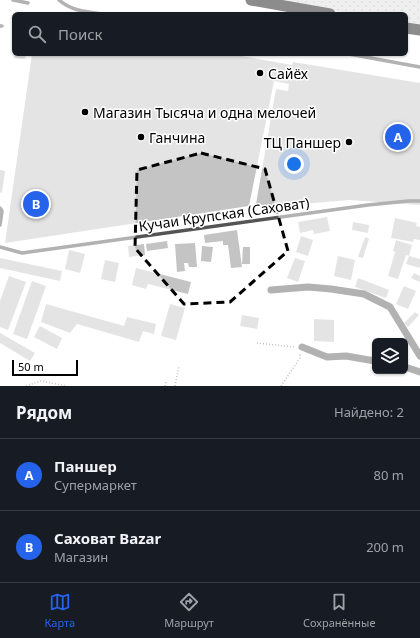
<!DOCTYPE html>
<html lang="ru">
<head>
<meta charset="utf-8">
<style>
  :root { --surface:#171b24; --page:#20242c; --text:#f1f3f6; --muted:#9ea1a6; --line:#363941; --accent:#2563eb }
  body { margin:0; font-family:"Noto Sans",sans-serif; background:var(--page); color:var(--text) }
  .controls { position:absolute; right:12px; bottom:12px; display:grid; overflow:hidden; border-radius:6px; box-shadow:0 1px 3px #0004 }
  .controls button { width:36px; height:36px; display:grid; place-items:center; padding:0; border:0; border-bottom:1px solid var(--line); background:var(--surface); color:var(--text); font:20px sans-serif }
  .scale { position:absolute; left:12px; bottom:10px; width:66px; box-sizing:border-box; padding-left:4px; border:2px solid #000; border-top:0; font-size:11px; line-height:14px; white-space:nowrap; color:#000; -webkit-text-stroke:3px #fff; paint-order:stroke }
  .you { position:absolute; left:294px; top:164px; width:14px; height:14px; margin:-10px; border:3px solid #fff; border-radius:50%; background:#1a73e8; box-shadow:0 0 0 6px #1a73e833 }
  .badge { display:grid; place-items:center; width:26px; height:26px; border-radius:50%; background:var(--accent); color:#fff; font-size:13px; font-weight:700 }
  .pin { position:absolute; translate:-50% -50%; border:2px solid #fff; box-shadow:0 1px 4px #0006 }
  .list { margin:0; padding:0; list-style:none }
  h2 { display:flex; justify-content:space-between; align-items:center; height:52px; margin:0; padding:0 16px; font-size:17px }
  h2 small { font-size:13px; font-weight:400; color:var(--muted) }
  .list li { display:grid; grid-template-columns:26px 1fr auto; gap:12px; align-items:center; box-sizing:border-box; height:72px; padding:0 16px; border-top:1px solid var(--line) }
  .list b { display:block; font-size:15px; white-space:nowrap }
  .list p { margin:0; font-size:13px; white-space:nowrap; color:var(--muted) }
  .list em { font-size:13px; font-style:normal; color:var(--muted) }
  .icon { flex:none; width:22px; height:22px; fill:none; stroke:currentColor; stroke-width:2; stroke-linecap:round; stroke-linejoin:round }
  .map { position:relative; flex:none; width:420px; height:386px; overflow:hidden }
  .search { position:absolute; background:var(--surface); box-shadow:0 1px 3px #0004; left:12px; right:12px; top:12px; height:44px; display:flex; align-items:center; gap:10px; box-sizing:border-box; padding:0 14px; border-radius:6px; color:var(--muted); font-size:15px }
  .sheet { height:196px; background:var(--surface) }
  nav { display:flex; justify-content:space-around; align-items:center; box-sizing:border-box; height:56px; border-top:1px solid var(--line); background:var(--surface); font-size:11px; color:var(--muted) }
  nav a { display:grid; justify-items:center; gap:2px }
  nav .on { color:var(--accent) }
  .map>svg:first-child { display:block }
  .grass { fill:url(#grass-dots) }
  .building { fill:#c4c4c4 }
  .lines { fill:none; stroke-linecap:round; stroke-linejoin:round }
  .path { stroke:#767676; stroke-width:1.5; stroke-dasharray:1 2; stroke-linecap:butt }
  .service { stroke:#545454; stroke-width:3.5 }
  .minor { stroke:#545454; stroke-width:7 }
  .trunk { stroke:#000; stroke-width:11 }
  .marked { fill:none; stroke:#000; stroke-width:3; stroke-dasharray:8 5; stroke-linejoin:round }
  .poi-dot { fill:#000; stroke:#fff; stroke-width:1.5 }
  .labels { text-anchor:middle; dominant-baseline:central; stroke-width:3; stroke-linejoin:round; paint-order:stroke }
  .poi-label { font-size:14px; fill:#000; stroke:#fff; text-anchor:start }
  .street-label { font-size:14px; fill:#000; stroke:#fff }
</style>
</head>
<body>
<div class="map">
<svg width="420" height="386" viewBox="0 0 420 386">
  <defs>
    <pattern id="grass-dots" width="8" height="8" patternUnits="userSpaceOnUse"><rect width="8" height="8" fill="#dbdbdb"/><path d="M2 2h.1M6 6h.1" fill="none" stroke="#bababa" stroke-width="1.8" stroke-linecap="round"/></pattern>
  </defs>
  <rect width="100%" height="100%" fill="#fff"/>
  <polygon class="grass" points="277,0 420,0 420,26 406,23 406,14 354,14"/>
  <g class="building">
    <polygon points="15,54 26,54 25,59 14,58"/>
    <polygon points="32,54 231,54 292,65 293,62 420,83 420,205 349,200 267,207 267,206 256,204 276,89 288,91 289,84 274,81 249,206 5,243"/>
    <polygon points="0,170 5,171 2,193 0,192"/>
    <polygon points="327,217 330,231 314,234 313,230 300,233 298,222"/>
    <polygon points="395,218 417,223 416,226 420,227 420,240 414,239 413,242 391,238"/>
    <polygon points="353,222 369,225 368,233 352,230"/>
    <polygon points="237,230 242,267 231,268 228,245 223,245 223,241 205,243 204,235"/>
    <polygon points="301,236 313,240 308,256 296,252"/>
    <polygon points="365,237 369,239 363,258 358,257"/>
    <polygon points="396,240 412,245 409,256 406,255 398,279 388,276 395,252 393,251"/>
    <polygon points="167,241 168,248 147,251 146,244"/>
    <polygon points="195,243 197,267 189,267 188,263 184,263 185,271 177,272 175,244"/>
    <polygon points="144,244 145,255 129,257 128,246"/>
    <polygon points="202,246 213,247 211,262 201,261"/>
    <polygon points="243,247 250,247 250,264 242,264"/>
    <polygon points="69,250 85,254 80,273 65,269"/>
    <polygon points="338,256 355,260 351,280 334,276"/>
    <polygon points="409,256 420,259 420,268 406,264"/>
    <polygon points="0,258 62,271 60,281 0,268"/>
    <polygon points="295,258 305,261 298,282 287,278"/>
    <polygon points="105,260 119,263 115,282 101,279"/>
    <polygon points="136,268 191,282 188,294 148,284 146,289 132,285"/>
    <polygon points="414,273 420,276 420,282 411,278"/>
    <polygon points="9,276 26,282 8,330 0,327 0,301"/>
    <polygon points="358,278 389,290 386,298 355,287"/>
    <polygon points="32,281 46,286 27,339 13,334"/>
    <polygon points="404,286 416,291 408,309 396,304"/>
    <polygon points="46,304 124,326 127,317 156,324 154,334 143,331 139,342 77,324 70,333 41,322"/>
    <polygon points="170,304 185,308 176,340 161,336"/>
    <polygon points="415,312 419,315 408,327 404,323"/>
    <polygon points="242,315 259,318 257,329 240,326"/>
    <polygon points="314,319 334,320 334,342 314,341"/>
    <polygon points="40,326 62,338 57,349 34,337"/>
    <polygon points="0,333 35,353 30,361 0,343"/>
  </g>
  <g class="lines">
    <g class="path">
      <polyline points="257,343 294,347"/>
      <polyline points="26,386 41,381 67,386"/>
      <polyline points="165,386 166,381"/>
      <polyline points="175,386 179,366"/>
      <polyline points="281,386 300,358 300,354"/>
    </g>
    <g class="service">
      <polyline points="13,0 28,3"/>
      <path d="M 59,0 C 71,11 88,12 103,14"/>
      <polyline points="0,26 2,26"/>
      <polyline points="349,54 420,67"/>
      <polyline points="0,208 2,211 0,225"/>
      <polyline points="0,247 22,253 368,205 408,201 420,201"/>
    </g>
    <g class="minor">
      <polyline points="271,290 308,287 331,289 364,294 390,307 420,356"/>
      <polyline points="302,347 327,357 346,356 375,361"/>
      <polyline points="405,367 420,372"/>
    </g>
    <g class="trunk">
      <polyline points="251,0 330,14"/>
      <polyline points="406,28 420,30"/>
    </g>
  </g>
  <path d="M0 0H420V386H0ZM 201,153 L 265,169 L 288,251 L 230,302 L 184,304 L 135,248 L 137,170 Z" fill="#fff" fill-opacity=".55" fill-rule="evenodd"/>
  <path class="marked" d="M 201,153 L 265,169 L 288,251 L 230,302 L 184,304 L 135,248 L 137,170 Z"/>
  <g class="poi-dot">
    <circle cx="260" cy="73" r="4"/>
    <circle cx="85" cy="112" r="4"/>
    <circle cx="141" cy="137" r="4"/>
    <circle cx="349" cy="142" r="4"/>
  </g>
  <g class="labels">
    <g class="poi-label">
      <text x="268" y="73">Сайёх</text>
      <text x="93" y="112">Магазин Тысяча и одна мелочей</text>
      <text x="149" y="137">Ганчина</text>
      <text x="341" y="142" text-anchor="end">ТЦ Паншер</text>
    </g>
    <g class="street-label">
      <text transform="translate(224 214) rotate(-8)">Кучаи Крупская (Саховат)</text>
    </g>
  </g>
</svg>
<div class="controls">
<button><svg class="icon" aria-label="layers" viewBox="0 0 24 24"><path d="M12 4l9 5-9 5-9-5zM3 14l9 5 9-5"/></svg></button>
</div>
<div class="scale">50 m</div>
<div class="you"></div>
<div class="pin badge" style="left:398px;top:137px">A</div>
<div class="pin badge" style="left:36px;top:204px">B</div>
<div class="search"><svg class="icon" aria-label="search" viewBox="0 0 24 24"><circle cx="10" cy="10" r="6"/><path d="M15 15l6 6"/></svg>Поиск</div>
</div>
<section class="sheet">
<h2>Рядом<small>Найдено: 2</small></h2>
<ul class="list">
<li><span class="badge">A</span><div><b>Паншер</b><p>Супермаркет</p></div><em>80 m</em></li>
<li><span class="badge">B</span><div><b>Саховат Bazar</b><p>Магазин</p></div><em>200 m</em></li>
</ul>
</section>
<nav>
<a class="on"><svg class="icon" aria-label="map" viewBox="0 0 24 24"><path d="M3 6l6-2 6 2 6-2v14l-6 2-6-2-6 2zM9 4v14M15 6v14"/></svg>Карта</a>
<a><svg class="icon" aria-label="directions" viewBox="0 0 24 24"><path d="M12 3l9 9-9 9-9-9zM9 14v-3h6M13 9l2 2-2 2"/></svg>Маршрут</a>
<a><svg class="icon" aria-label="saved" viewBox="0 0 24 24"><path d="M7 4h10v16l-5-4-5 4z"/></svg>Сохранённые</a>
</nav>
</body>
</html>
